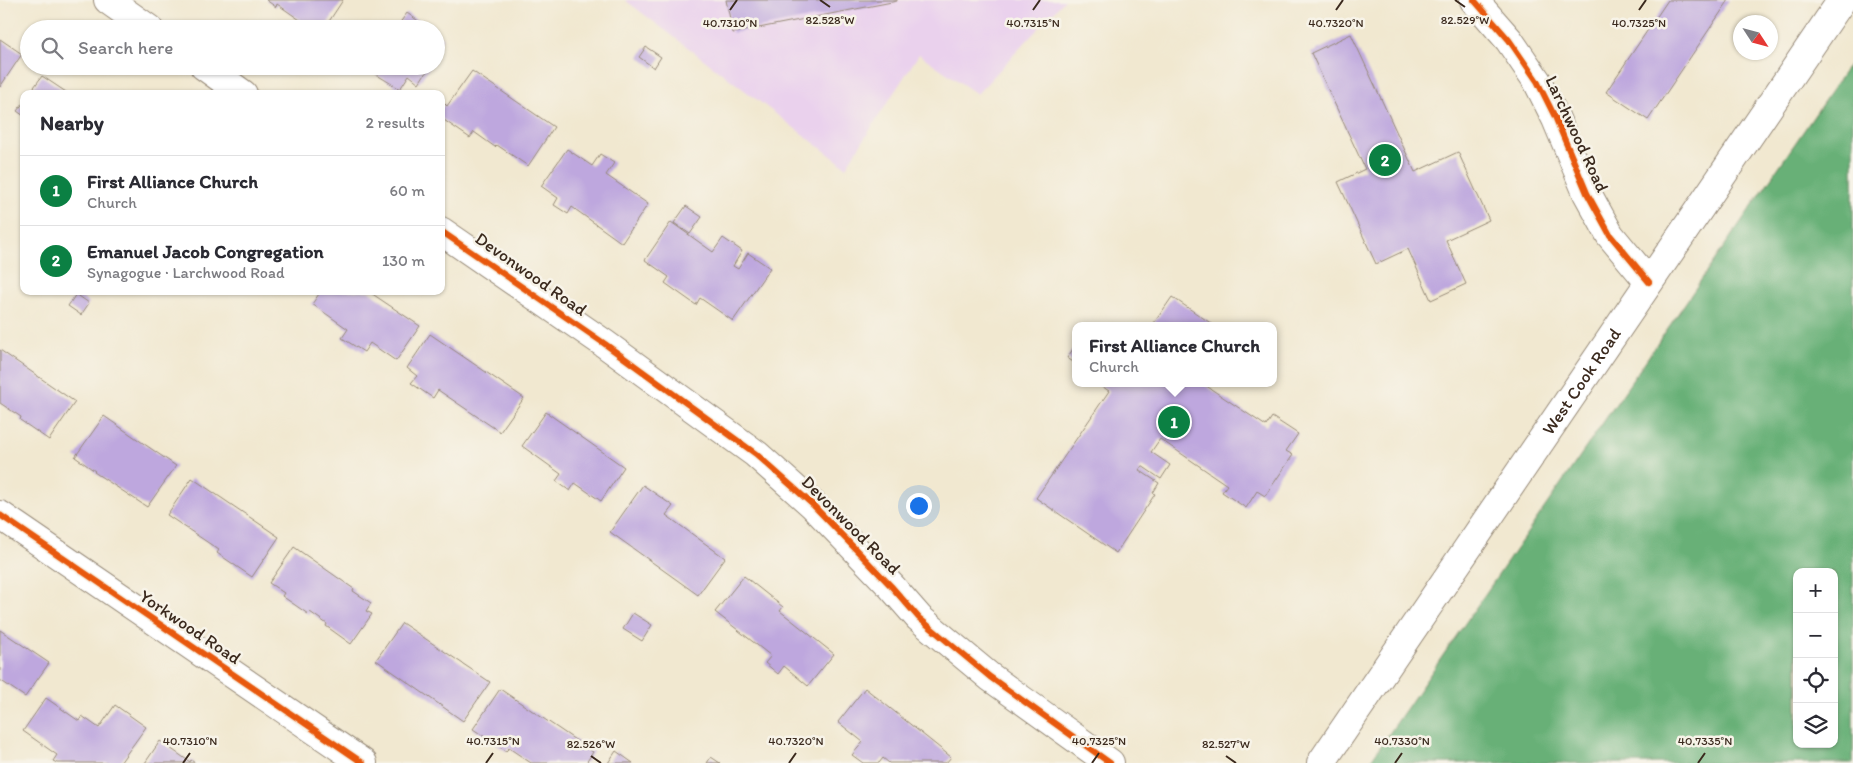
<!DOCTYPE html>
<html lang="en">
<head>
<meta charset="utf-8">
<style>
  :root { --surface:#fff; --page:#f2f2f3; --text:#2b2b33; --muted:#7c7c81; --line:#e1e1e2; --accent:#0b8043 }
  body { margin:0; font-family:Itim,sans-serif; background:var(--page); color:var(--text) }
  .controls { position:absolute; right:15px; bottom:15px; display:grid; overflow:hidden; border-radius:10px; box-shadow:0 1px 4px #0004 }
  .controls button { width:45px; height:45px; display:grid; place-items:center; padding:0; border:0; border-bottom:1px solid var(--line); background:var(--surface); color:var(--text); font:25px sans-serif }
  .compass { position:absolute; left:1733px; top:15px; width:45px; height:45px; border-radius:50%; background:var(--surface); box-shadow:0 1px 4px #0004; rotate:126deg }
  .you { position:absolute; left:918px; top:505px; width:18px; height:18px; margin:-12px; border:4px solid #fff; border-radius:50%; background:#1a73e8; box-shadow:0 0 0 8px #1a73e833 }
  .badge { display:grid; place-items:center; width:32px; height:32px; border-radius:50%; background:var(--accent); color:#fff; font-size:16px; font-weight:700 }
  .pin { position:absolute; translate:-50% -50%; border:2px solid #fff; box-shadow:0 1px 5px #0006 }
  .popup { position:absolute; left:1072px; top:322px; width:205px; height:65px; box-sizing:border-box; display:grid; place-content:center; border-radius:10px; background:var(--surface); filter:drop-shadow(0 1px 4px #0005); font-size:16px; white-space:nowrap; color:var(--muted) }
  .popup b { font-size:19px; color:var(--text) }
  .popup::after { content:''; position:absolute; left:50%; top:100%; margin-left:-10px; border:10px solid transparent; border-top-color:var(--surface) }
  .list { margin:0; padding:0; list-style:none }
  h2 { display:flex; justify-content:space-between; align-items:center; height:65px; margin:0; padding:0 20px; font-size:21px }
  h2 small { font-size:16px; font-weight:400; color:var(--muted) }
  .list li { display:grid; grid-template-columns:32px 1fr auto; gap:15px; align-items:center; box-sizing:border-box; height:70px; padding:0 20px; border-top:1px solid var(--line) }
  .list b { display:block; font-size:19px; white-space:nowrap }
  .list p { margin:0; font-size:16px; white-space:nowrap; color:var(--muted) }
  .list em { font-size:16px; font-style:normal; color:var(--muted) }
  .icon { flex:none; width:28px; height:28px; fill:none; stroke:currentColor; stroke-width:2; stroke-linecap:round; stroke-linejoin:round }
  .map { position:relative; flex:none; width:1853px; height:763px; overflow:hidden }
  .search { position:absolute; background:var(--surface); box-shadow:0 1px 4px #0004; left:20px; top:20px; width:425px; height:55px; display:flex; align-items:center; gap:12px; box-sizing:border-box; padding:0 18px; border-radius:28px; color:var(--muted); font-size:19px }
  .panel { position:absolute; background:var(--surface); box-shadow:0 1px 4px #0004; left:20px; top:90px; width:425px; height:205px; border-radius:10px }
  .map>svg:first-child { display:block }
  .built { fill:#ead1ed }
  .forest { fill:#67b077; stroke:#516d4a; fill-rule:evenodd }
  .building { fill:#bea7de }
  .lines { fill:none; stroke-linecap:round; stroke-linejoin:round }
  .minor-casing { stroke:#968977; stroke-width:30 }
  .secondary-casing { stroke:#968977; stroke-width:30 }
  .minor { stroke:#fff; stroke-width:28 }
  .secondary { stroke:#fff; stroke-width:28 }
  .cycleway-casing { stroke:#f7f3e8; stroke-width:9 }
  .cycleway { stroke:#e8590c; stroke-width:6 }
  .ticks { fill:none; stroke:#3b2a1e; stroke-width:2 }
  .labels { text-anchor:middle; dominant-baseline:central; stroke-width:5; stroke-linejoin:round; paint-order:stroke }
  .street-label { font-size:18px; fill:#3b2a1e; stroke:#f7f3e8 }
  .ticks-label { font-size:12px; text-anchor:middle; fill:#3b2a1e; stroke:#f7f3e8; stroke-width:5; stroke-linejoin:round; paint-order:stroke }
</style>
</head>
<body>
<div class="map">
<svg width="1853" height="763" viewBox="0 0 1853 763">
  <rect width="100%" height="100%" fill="#f7f3e8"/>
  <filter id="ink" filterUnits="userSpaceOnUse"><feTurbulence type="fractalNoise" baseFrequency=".02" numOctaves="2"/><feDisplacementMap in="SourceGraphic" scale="10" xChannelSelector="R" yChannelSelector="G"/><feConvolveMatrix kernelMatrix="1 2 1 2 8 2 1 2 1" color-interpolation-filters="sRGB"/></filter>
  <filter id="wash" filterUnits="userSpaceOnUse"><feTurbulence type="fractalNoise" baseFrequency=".0096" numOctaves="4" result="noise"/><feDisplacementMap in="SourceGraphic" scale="20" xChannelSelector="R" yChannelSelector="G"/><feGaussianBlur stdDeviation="1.12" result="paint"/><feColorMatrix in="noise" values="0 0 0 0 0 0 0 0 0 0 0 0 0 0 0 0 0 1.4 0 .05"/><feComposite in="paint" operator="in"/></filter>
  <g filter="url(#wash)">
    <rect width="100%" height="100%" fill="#f1e8d0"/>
    <polygon class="built" points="625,0 1065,0 977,94 919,54 846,167"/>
    <path class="forest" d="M 1853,59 L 1853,763 L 1369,763 ZM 1797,572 L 1834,572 L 1834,744 L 1797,744 Z"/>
    <g id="blocks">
      <g class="building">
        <polygon points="266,0 343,0 324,29 313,29 277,4 276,7"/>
        <polygon points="726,0 897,0 897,1 733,33"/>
        <polygon points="1668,0 1729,0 1648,120 1606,92"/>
        <polygon points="407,13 417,20 429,29 407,29 399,24"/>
        <polygon points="436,34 443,38 436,47"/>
        <polygon points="1351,34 1415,172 1458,152 1489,220 1446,240 1466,284 1431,300 1408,249 1376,264 1338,182 1365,169 1311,53"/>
        <polygon points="0,39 22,54 0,87"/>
        <polygon points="646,47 661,57 654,68 639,57"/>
        <polygon points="362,66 430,66 419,83 409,75 400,89"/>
        <polygon points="472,71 554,127 528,166 497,145 495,147 474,132 470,138 441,118 441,109 445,104 447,106"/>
        <polygon points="42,76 69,94 29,94"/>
        <polygon points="24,102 24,116 17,111"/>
        <polygon points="567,149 592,166 600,154 614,163 606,175 648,204 622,243 572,207 568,214 554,205 558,198 541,186"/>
        <polygon points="686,206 702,217 690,234 674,223"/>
        <polygon points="671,222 713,252 723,238 742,251 733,266 738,269 748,253 770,268 733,321 700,298 696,305 665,283 669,277 645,260"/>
        <polygon points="321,291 368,291 420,326 396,361 370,343 364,352 342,338 348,329 312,304"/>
        <polygon points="76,294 89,303 81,315 68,306"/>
        <polygon points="1172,297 1215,326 1152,326"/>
        <polygon points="430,334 524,398 500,432 438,390 433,398 411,383 417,376 407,368"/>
        <polygon points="1075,346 1075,363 1067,358"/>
        <polygon points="0,350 75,402 49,440 20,420 21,417 0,403"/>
        <polygon points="1097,383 1202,383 1266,426 1272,417 1298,434 1286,451 1293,455 1265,496 1257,491 1246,508 1222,492 1227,485 1160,439 1151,452 1170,465 1161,479 1142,466 1139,470 1159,483 1153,493 1155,494 1116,553 1036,498 1109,391"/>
        <polygon points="546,412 624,467 601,501 575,483 570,491 556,481 561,474 522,446"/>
        <polygon points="104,416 176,466 147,507 94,472 95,471 75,457"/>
        <polygon points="192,478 279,537 252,577 217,553 219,550 167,515"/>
        <polygon points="643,485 673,506 666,515 725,558 698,595 610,532"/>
        <polygon points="294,547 354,589 353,591 371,603 366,611 372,614 351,644 326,626 327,624 310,612 308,614 282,596 284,593 269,583"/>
        <polygon points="744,576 783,607 780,611 834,654 808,686 784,666 778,674 765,663 771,656 715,612"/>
        <polygon points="633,613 652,625 642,641 623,629"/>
        <polygon points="402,623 490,682 463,721 376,660"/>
        <polygon points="0,630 49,663 25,697 0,680"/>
        <polygon points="865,688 951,757 946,763 889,763 883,758 879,763 863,763 852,755 863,742 838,722"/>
        <polygon points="500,689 593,752 586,763 531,763 509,748 506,751 473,729"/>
        <polygon points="46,698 79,721 82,716 99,728 115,705 146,727 120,763 57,763 53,761 57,755 23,731"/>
        <polygon points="160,741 190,762 191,760 195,763 145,763"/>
        <polygon points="616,751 633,763 608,763"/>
        <polygon points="711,757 720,763 707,763"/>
      </g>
    </g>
  </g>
  <g filter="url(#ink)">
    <use href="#blocks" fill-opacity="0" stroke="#968977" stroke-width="1"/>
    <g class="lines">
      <g class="minor-casing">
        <g id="minor">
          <polyline points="108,0 149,29"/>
          <polyline points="1474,0 1509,40 1537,81 1556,119 1587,193 1610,235 1649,282"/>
          <polyline points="204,66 243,94"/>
          <polyline points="441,231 605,344 756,454 813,505 891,586 919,618 990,677 1110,763"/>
          <polyline points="0,515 363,763"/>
        </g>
      </g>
      <g class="secondary-casing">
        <g id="secondary">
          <path id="s1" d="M 1321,763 L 1842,0"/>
        </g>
      </g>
      <use href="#minor" class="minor"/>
      <use href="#secondary" class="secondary"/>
      <g class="cycleway-casing">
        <g id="cycleway">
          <polyline points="1474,0 1509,40 1537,81 1556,119 1587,193 1610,235 1649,282"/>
          <polyline points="441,231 605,344 756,454 813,505 891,586 919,618 990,677 1110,763"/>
          <polyline points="0,515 363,763"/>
        </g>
      </g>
      <use href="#cycleway" class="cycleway"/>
    </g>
  </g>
  <path class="ticks" d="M 820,0 L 830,7M 1455,0 L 1465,7M 730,10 L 737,0M 1033,10 L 1040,0M 1336,10 L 1343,0M 1639,10 L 1646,0M 591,756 L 601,763M 1226,756 L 1236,763M 183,763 L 190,753M 486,763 L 493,753M 789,763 L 796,753M 1092,763 L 1099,753M 1395,763 L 1402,753M 1698,763 L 1705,753"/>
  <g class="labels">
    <g class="street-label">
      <text transform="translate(1577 134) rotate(65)">Larchwood Road</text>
      <text transform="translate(531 274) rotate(35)">Devonwood Road</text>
      <text stroke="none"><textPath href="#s1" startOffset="462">West Cook Road</textPath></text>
      <text transform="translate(851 525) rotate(45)">Devonwood Road</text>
      <text transform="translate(190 627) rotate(34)">Yorkwood Road</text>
    </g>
  </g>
  <g class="ticks-label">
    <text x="830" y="24">82.528°W</text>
    <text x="1465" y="24">82.529°W</text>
    <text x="1033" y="27">40.7315°N</text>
    <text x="730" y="27">40.7310°N</text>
    <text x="1336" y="27">40.7320°N</text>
    <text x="1639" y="27">40.7325°N</text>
    <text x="190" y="745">40.7310°N</text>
    <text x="493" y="745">40.7315°N</text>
    <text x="796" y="745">40.7320°N</text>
    <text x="1099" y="745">40.7325°N</text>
    <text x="1402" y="745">40.7330°N</text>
    <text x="1705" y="745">40.7335°N</text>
    <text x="591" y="748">82.526°W</text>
    <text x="1226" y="748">82.527°W</text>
  </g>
</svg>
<div class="controls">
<button>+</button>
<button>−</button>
<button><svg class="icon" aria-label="locate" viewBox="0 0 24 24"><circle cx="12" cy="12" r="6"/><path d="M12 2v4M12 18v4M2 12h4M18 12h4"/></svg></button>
<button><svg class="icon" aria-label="layers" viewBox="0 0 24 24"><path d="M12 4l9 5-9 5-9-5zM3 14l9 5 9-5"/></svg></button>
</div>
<svg class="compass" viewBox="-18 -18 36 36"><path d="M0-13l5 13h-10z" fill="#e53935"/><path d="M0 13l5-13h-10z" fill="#7c7c81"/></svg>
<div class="you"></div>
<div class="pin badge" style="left:1174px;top:422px">1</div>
<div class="popup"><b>First Alliance Church</b>Church</div>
<div class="pin badge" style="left:1385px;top:160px">2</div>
<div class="search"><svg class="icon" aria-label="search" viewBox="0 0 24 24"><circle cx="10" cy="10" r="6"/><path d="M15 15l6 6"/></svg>Search here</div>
<section class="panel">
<h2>Nearby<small>2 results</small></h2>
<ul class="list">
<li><span class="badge">1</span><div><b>First Alliance Church</b><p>Church</p></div><em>60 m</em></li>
<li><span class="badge">2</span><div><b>Emanuel Jacob Congregation</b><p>Synagogue · Larchwood Road</p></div><em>130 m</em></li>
</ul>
</section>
</div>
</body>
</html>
